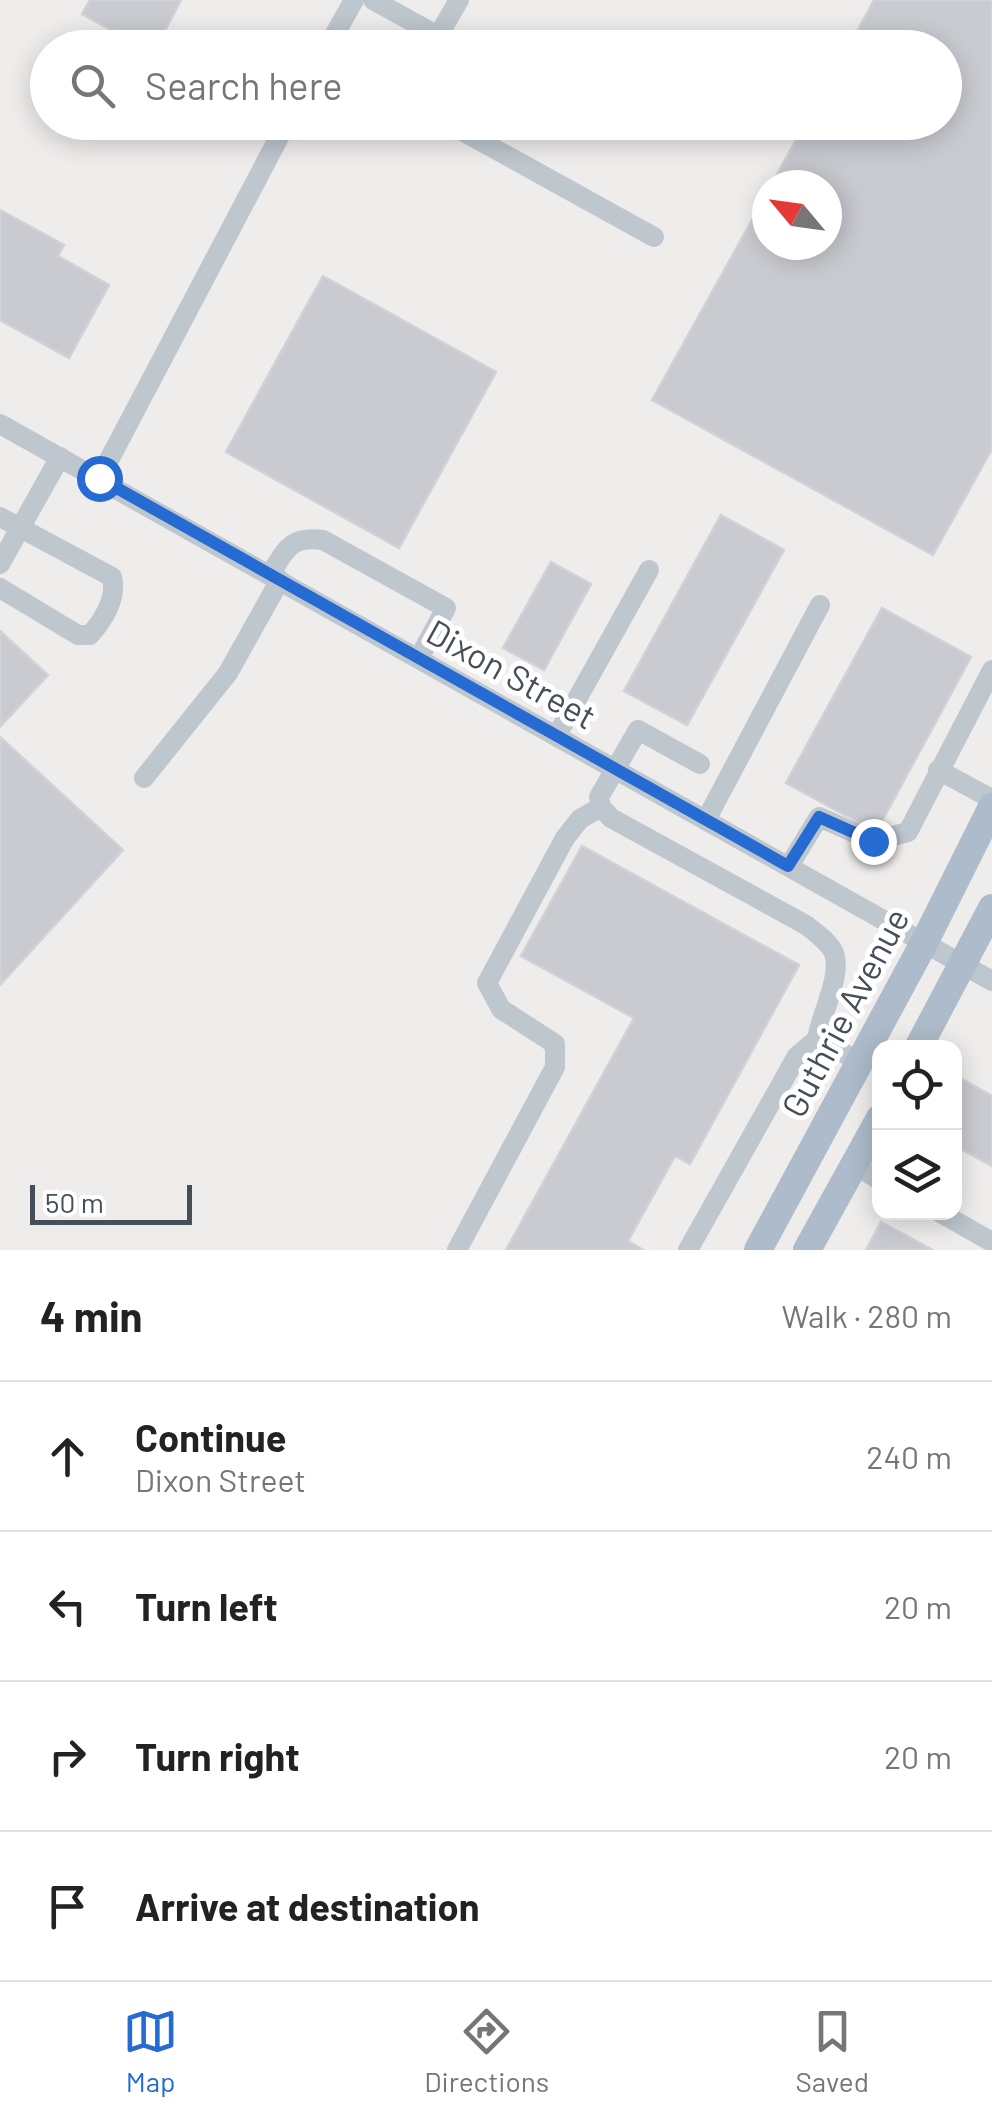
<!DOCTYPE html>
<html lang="en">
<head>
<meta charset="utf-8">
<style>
  :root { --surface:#fff; --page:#f6f6f6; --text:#222; --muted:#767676; --line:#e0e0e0; --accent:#256bd1 }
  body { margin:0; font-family:Barlow,sans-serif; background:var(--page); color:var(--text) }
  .controls { position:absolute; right:30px; bottom:30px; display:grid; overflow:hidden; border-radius:20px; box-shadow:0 5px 25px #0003 }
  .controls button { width:90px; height:90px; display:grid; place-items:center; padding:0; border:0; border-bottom:2px solid var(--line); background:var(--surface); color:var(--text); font:50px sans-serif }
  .compass { position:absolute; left:752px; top:170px; width:90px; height:90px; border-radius:50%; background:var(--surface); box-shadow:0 5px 25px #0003; rotate:299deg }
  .scale { position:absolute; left:30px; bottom:25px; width:162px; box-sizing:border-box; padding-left:10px; border:5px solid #464f58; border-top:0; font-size:28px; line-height:35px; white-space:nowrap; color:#464f58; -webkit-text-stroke:8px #fff; paint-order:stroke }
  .stop { position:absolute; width:30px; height:30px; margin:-22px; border:8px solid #256bd1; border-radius:50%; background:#fff }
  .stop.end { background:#256bd1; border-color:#fff; box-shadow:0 2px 10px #0008 }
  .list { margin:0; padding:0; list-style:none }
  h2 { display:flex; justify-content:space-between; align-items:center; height:130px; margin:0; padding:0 40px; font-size:42px }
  h2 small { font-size:32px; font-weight:400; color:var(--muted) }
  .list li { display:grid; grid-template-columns:65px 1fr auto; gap:30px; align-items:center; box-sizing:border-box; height:150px; padding:0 40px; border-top:2px solid var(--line) }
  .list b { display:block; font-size:38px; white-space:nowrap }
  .list p { margin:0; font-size:32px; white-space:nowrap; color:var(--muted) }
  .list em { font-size:32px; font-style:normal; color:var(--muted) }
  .icon { flex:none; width:55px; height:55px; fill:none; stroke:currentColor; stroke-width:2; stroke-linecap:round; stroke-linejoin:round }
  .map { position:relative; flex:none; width:992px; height:1250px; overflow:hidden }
  .search { position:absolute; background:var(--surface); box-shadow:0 5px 25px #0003; left:30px; right:30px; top:30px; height:110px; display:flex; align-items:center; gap:25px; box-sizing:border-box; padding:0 35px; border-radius:55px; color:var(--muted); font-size:38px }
  .sheet { height:730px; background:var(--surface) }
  nav { display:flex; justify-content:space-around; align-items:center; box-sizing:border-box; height:140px; border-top:2px solid var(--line); background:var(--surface); font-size:28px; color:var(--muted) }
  nav a { display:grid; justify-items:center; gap:5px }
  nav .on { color:var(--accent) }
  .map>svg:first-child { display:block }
  .building { fill:#cacbd1; stroke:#d0d2d8; stroke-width:2.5 }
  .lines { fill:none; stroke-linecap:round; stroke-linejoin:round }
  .minor { stroke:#bec6ce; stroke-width:20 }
  .major { stroke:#adbbca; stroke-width:28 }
  .route { stroke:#256bd1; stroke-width:12 }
  .labels { text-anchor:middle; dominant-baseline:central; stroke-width:10; stroke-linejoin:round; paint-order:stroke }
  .street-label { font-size:35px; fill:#464f58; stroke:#fff }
</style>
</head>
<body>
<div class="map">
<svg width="992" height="1250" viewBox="0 0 992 1250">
  <rect width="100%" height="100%" fill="#efecec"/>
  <g class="building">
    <polygon points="90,0 181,0 156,48 144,48 82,14"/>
    <polygon points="874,0 992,0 992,449 933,555 652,400 767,193 767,245 827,245 827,185 771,185 806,122 944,122 944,48 848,48"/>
    <polygon points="0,210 64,245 58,256 109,285 69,358 0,320"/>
    <polygon points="323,276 496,372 399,548 226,452"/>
    <polygon points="721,515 784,550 687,725 624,691"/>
    <polygon points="551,562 591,584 544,670 503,648"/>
    <polygon points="882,608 971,657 876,832 786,783"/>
    <polygon points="0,631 48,675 0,727"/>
    <polygon points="0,737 123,850 0,985"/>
    <polygon points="582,846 799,965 690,1164 675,1156 628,1241 643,1250 506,1250 634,1018 521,956"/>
    <polygon points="960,1078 992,1096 992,1166 954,1145 954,1087"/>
    <polygon points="881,1222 933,1250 866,1250"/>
  </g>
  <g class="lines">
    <g class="minor">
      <polyline points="373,0 438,36 459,0"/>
      <polyline points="327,48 354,0"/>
      <polyline points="446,122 654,237"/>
      <polyline points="0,424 992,981"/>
      <polyline points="99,479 287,122"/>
      <path d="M 0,517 L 112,577 C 117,598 104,619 90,635 L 78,635 L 0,588"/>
      <polyline points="0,564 60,457"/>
      <path d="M 270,575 C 286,549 290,536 323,540 L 446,608 L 419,658"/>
      <polyline points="557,735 649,570"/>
      <path d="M 700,764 L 638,730 L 599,797 L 601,807 L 611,818 L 806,925 C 815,932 829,942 834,953 C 842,976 821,1014 817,1039"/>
      <polyline points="938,770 992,799"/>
      <polyline points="144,778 228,673 280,580"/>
      <polyline points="706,820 820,605"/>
      <polyline points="789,866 819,817 873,841 908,832 992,670"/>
      <polyline points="854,1165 880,1180"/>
      <polyline points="939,1212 992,1242"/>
      <polyline points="457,1250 555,1067 555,1044 501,1009 487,983 565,838 580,819 601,807"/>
      <polyline points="688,1250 797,1056 817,1039 860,1062"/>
    </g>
    <g class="major">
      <polyline points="918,1048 992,908"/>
      <polyline points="758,1250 924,943 992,807"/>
      <polyline points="807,1250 880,1118"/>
    </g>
  </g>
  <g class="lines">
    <polyline class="route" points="99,478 788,866 819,817 873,841"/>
  </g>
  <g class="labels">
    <g class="street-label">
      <text transform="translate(512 673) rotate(29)">Dixon Street</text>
      <text transform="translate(844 1012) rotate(-62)">Guthrie Avenue</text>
    </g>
  </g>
</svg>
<div class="controls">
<button><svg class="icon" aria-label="locate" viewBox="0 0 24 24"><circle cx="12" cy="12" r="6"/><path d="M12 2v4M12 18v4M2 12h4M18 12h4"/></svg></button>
<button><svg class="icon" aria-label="layers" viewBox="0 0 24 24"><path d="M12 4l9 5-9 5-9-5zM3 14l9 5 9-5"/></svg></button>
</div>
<svg class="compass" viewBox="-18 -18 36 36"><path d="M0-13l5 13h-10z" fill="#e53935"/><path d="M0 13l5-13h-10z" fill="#767676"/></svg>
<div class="scale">50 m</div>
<div class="stop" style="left:99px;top:478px"></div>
<div class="stop end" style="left:873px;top:841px"></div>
<div class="search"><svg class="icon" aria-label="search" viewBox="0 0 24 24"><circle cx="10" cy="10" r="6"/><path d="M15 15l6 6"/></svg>Search here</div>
</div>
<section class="sheet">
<h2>4 min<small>Walk · 280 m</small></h2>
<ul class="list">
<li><svg class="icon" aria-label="ahead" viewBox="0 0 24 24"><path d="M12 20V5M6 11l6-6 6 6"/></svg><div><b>Continue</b><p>Dixon Street</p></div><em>240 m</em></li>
<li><svg class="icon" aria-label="left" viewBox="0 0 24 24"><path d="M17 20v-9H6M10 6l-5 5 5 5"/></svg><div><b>Turn left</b></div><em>20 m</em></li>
<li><svg class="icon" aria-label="right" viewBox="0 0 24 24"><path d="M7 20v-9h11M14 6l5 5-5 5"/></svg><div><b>Turn right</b></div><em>20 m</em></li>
<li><svg class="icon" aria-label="arrive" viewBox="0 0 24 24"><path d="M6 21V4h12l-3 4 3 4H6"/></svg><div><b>Arrive at destination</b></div></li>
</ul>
</section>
<nav>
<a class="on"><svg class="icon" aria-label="map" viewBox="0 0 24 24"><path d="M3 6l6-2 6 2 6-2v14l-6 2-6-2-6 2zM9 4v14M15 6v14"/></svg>Map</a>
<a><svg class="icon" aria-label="directions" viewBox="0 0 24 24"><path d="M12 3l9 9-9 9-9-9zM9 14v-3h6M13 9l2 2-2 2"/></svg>Directions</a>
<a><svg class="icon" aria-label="saved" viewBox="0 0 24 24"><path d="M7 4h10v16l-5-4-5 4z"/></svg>Saved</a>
</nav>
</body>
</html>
